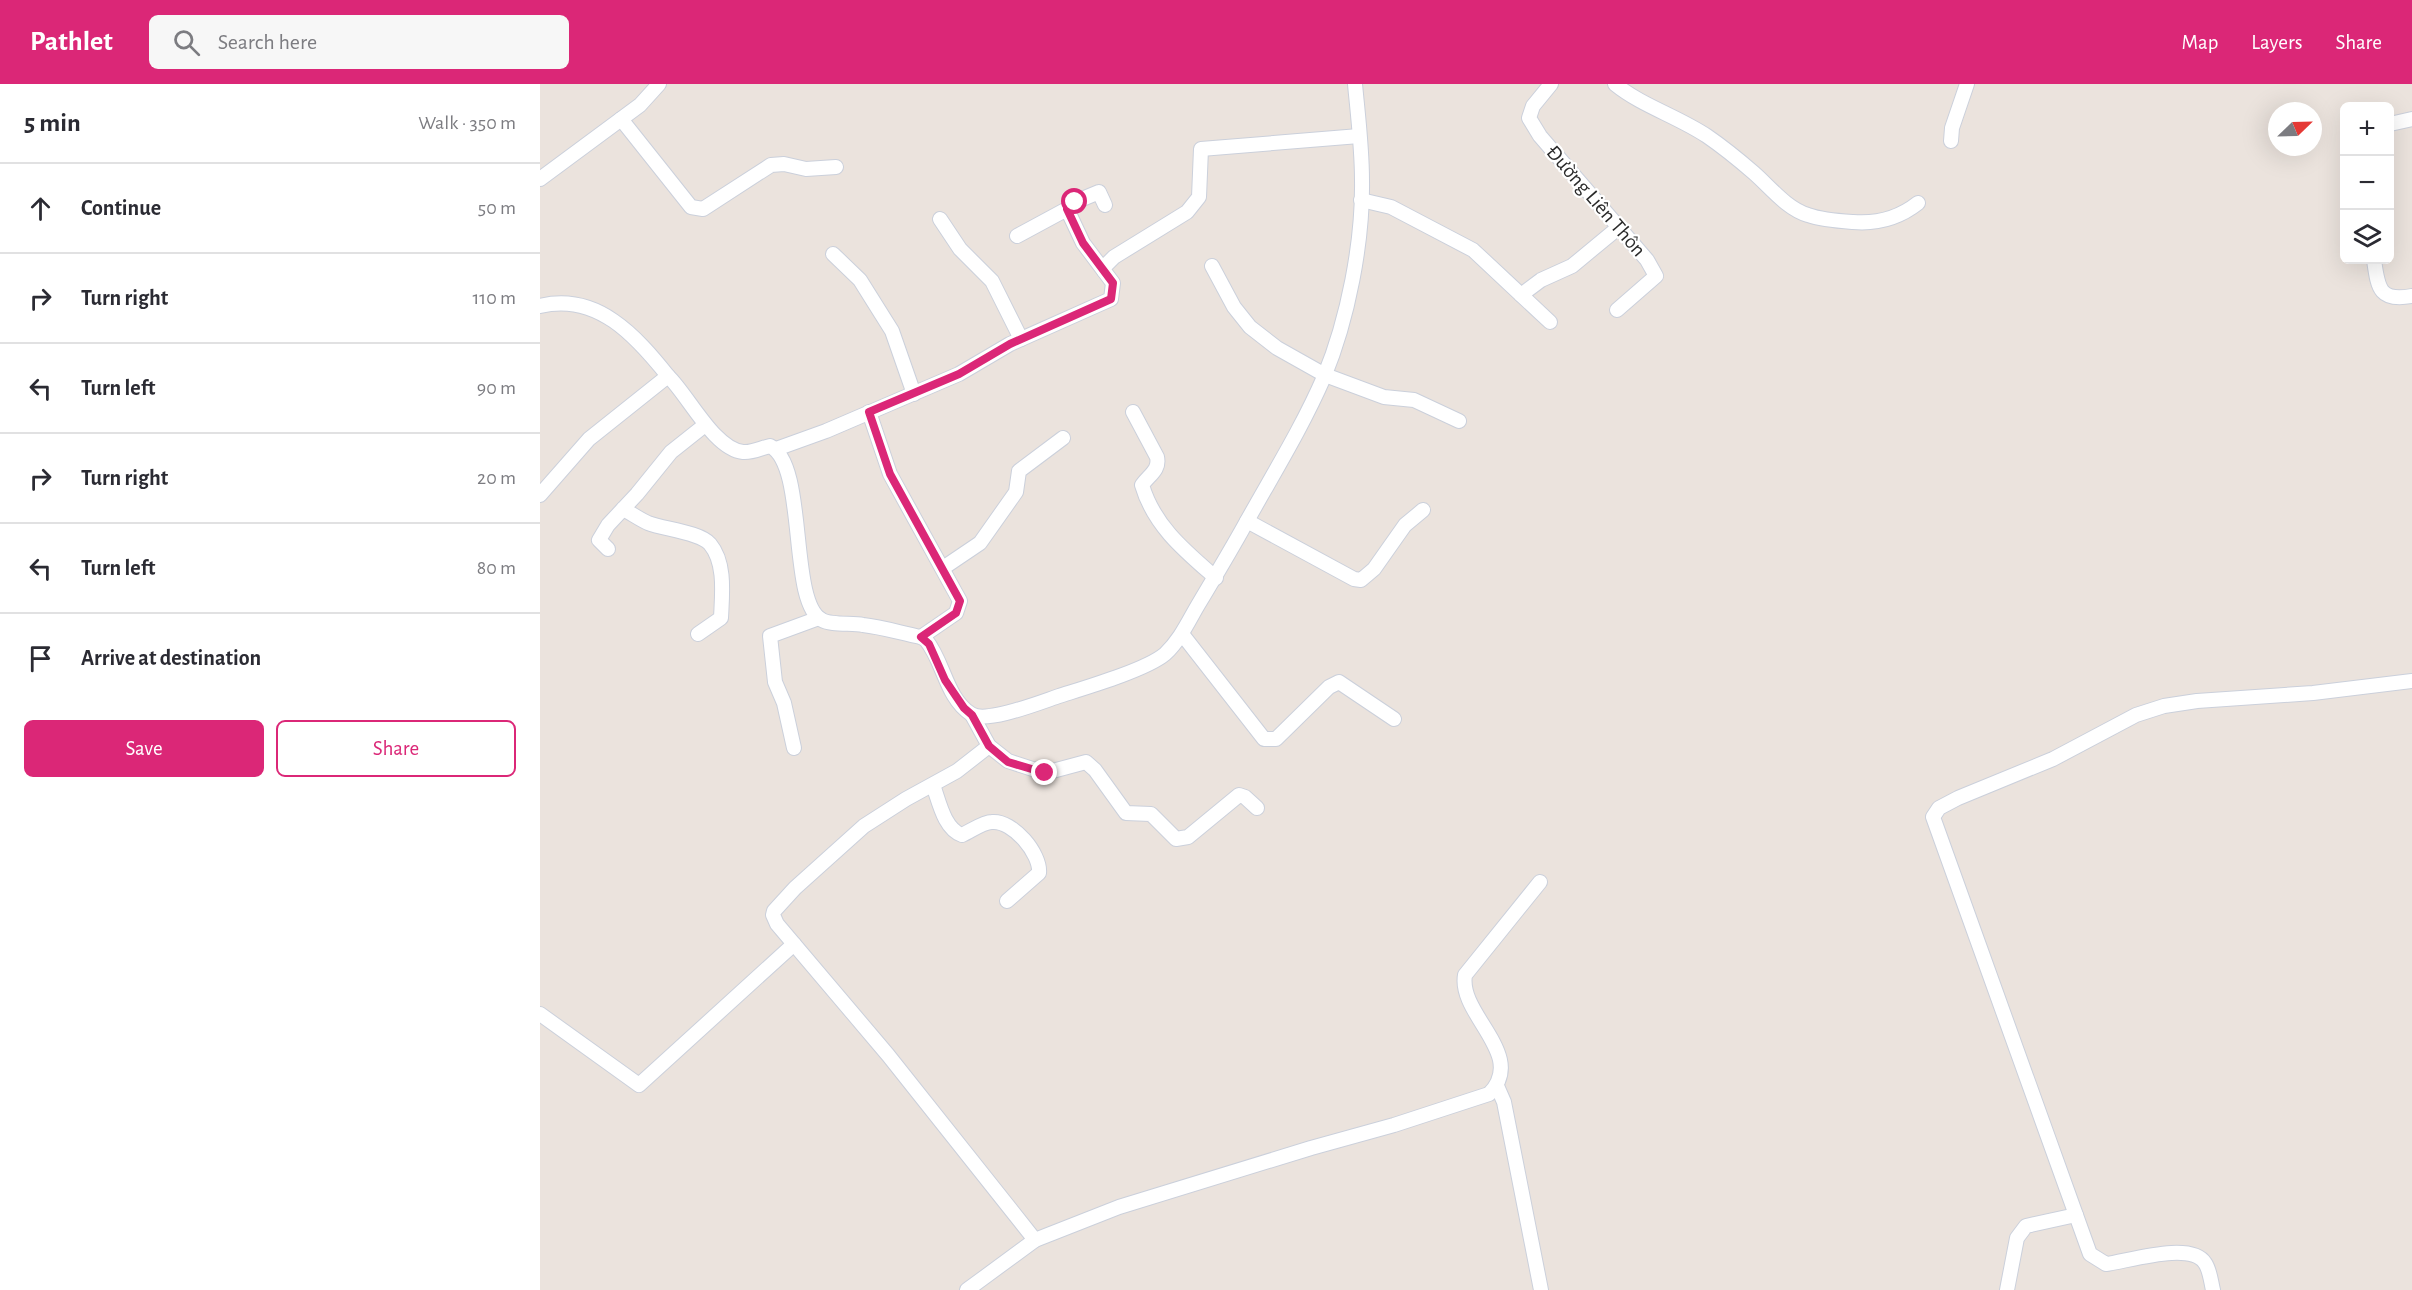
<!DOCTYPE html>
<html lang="en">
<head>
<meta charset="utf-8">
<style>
  :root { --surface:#fff; --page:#f7f7f7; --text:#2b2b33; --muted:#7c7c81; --line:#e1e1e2; --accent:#db2777 }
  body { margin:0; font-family:"Alegreya Sans",sans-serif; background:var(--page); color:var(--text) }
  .controls { position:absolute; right:18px; top:18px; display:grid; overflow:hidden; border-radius:9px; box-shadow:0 6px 24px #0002 }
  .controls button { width:54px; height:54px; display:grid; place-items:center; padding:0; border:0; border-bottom:2px solid var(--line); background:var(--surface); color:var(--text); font:30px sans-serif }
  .compass { position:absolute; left:1728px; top:18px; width:54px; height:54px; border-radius:50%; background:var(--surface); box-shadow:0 6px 24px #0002; rotate:67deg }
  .stop { position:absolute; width:18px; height:18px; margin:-14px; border:4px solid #db2777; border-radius:50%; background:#fff }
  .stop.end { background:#db2777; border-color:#fff; box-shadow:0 2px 6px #0008 }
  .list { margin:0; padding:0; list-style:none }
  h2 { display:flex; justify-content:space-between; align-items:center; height:78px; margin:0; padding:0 24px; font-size:26px }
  h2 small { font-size:20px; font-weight:400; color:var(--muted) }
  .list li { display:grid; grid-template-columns:39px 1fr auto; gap:18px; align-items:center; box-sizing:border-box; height:90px; padding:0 24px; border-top:2px solid var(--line) }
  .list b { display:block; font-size:22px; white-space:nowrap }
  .list em { font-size:20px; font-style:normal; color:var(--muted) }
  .actions { display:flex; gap:12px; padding:18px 24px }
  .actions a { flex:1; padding:14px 0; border:2px solid var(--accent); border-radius:9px; text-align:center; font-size:21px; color:var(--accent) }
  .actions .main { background:var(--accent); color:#fff }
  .icon { flex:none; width:33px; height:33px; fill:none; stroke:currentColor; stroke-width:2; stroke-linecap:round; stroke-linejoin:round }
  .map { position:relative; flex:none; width:1872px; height:1206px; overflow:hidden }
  header { display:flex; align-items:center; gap:36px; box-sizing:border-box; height:84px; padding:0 30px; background:var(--accent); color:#fff }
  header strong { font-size:28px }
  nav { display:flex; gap:33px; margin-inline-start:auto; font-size:21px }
  .search { width:420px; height:54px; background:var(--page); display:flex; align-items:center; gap:15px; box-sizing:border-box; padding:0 21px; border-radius:9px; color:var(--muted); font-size:22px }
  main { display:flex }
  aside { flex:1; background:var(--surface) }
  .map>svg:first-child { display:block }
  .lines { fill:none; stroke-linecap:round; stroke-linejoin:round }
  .street-casing { stroke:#cbd0db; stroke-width:16 }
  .street { stroke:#fff; stroke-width:14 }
  .route { stroke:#db2777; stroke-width:8 }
  .labels { text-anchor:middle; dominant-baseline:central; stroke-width:4.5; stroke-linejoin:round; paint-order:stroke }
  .street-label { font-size:21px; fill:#2a2a2a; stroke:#fff }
</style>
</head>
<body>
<header>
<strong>Pathlet</strong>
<div class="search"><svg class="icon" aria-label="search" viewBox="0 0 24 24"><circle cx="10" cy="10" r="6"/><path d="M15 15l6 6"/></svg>Search here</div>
<nav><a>Map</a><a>Layers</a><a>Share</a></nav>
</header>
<main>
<aside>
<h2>5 min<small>Walk · 350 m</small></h2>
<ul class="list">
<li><svg class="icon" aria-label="ahead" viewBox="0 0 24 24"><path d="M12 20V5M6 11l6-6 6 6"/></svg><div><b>Continue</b></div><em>50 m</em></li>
<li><svg class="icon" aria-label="right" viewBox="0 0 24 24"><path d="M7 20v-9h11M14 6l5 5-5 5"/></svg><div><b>Turn right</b></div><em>110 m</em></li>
<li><svg class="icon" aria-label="left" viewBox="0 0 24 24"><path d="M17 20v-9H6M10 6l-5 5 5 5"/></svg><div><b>Turn left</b></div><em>90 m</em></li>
<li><svg class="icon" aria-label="right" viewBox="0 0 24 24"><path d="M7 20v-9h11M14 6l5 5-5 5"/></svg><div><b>Turn right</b></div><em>20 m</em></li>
<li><svg class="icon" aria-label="left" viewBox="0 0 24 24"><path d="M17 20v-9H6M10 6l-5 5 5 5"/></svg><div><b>Turn left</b></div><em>80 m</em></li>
<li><svg class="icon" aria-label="arrive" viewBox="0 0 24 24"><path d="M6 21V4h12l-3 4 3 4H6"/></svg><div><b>Arrive at destination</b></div></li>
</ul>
<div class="actions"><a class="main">Save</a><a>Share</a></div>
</aside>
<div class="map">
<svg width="1872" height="1206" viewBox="0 0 1872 1206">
  <rect width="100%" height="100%" fill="#ebe3dd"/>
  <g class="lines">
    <g class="street-casing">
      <g id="street">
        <polyline points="1011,0 993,22 989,34 1000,52 1107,176 1116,192 1077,226"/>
        <path d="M 1075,0 C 1102,22 1137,32 1167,52 C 1183,63 1199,76 1214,89 C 1230,103 1247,125 1268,131 C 1282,136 1298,137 1313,138 C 1337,140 1359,134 1378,119"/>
        <polyline points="81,35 151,123 163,125 231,81 244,80 266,85 296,83"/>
        <polyline points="1850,40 1872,35"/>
        <polyline points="1411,57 1412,44 1427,0"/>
        <polyline points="0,95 100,21 119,0"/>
        <polyline points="821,116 851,123 933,166 1010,238"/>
        <polyline points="527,125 535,118 559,108 565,121"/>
        <polyline points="400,135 420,165 452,197 481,255"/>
        <polyline points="477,152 527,125 543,159 564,187"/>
        <polyline points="293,170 320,196 352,247 374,310"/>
        <path d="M 1834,176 C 1838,204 1839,218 1872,212"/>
        <polyline points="672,182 694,223 710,243 737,264 785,291 844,313 874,316 919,337"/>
        <polyline points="981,211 1001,196 1032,182 1078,144"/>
        <path d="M 0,222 C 57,208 96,252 128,292"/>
        <polyline points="329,328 350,390 420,517 416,529 381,553"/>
        <path d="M 593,328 L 617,373 C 620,386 609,391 602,401 C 614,442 645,467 676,494"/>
        <polyline points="236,365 286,347 419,290 470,260 571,215 573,199 564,187 565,182 574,173 647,128 659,113 661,65 819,52"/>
        <path d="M 0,411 L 49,355 L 128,292 C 148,311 174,365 203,368 C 212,369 221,364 230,362 C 268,381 248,519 282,536 C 290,541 312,539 323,541 C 342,543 361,549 381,553 L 386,556 C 404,578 406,614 431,630 C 446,640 501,618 519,612 C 544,604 606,586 625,570 C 640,556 648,538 658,521 C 673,496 688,471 702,446 C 730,395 761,346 784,293 C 808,235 823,158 822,96 C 822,64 818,32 815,0"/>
        <path d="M 83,425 C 91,429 99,435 108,439 C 123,445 160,448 170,460 C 186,479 182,511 181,534 L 158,550"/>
        <polyline points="707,437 814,495 821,496 834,485 865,441 883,426"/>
        <polyline points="68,465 59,456 68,441 97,410 131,368 165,341"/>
        <polyline points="403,484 440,459 476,408 479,387 523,354"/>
        <polyline points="642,550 724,655 736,655 789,603 799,598 854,635"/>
        <polyline points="432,631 449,662 468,677 505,689 546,678 555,686 586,729 611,730 636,755 648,753 699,711 705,713 717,724"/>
        <path d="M 449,662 L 417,687 L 366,715 L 324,742 L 255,804 L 234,827 L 233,831 L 237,840 L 348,971 L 495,1156 L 579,1123 L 771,1064 L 854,1041 L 949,1010 C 988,971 918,931 925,891 L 1000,798"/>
        <polyline points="254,664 244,619 235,598 230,552 279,534"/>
        <path d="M 393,701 C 399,717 404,745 422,751 C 431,747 443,738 452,738 C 473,736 501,770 499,789 L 467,817"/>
        <polyline points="0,930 99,1001 254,860"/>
        <polyline points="957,1002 964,1018 1001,1206"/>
        <polyline points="427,1206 495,1156"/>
        <polyline points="1467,1206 1477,1154 1486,1142 1536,1131"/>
        <path d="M 1673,1206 C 1671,1198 1670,1186 1665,1179 C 1651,1157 1589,1177 1566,1180 L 1550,1170 L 1393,733 L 1399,724 L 1418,714 L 1513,675 L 1596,631 L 1624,622 L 1657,617 L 1773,609 L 1872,597"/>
      </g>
    </g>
    <use href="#street" class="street"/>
  </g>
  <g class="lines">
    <polyline class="route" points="505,689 468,678 449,662 432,631 424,624 405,596 389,560 381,553 416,529 420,517 350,390 329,328 419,290 470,260 571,215 573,199 543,159 527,125 535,118"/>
  </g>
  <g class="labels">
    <g class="street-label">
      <text transform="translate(1056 117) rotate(49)">Đường Liên Thôn</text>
    </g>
  </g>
</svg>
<div class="controls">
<button>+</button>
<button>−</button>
<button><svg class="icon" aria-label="layers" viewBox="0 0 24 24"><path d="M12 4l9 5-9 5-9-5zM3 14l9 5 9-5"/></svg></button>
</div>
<svg class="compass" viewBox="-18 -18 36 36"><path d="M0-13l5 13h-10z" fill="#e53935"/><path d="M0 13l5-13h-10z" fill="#7c7c81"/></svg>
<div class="stop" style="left:535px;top:118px"></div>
<div class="stop end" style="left:505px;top:689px"></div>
</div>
</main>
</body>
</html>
